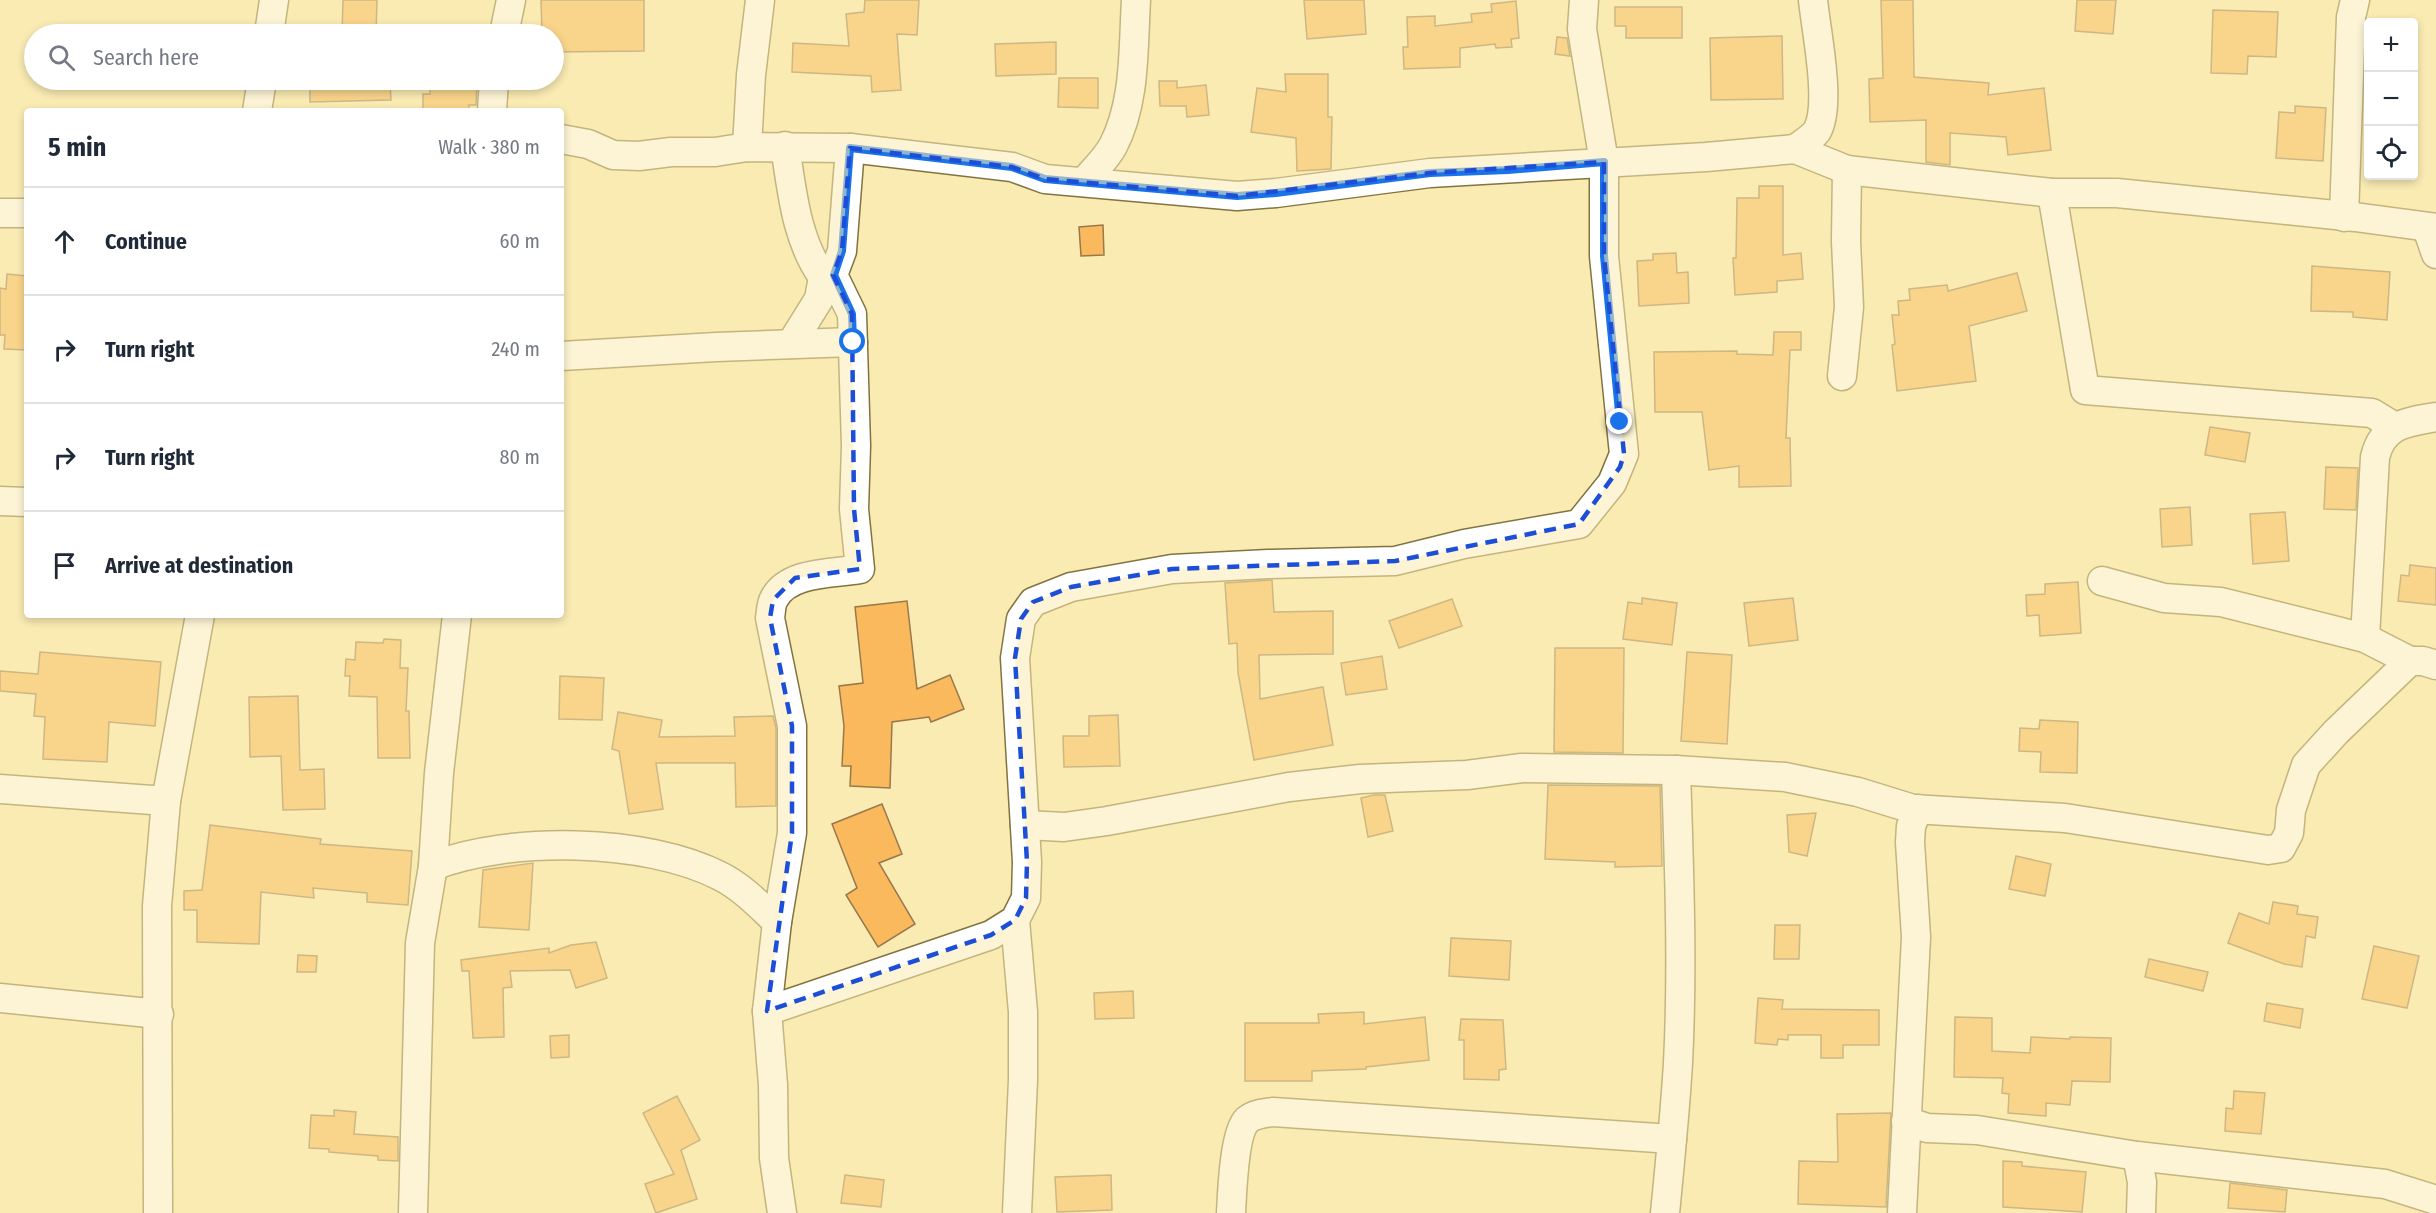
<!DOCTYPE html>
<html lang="en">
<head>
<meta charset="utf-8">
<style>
  :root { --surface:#fff; --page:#f2f2f3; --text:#1f2937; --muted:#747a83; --line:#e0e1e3 }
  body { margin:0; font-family:"Fira Sans Condensed",sans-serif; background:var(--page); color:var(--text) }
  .controls { position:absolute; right:18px; top:18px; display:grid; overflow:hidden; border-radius:6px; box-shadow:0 3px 9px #0003 }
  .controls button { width:54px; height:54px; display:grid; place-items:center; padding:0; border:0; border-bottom:2px solid var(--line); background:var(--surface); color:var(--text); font:30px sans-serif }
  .stop { position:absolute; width:18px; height:18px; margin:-14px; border:4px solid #1a73e8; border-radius:50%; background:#fff }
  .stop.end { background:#1a73e8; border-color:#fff; box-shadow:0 2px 6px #0008 }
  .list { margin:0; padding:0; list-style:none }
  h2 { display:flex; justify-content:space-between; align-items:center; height:78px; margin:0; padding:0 24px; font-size:26px }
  h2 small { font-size:20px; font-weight:400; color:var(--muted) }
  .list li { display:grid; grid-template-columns:39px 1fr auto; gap:18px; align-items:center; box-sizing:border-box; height:108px; padding:0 24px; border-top:2px solid var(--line) }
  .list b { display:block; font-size:22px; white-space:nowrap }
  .list em { font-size:20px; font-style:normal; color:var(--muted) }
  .icon { flex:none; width:33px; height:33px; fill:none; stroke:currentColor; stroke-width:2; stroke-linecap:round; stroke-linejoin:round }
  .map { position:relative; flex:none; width:2436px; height:1213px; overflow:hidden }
  .search { position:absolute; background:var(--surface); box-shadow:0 3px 9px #0003; left:24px; top:24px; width:540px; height:66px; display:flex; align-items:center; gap:15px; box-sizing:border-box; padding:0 21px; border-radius:33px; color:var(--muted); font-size:22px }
  .panel { position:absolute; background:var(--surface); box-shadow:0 3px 9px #0003; left:24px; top:108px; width:540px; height:510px; border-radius:6px }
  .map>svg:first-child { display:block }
  .building { fill:#f9b95c; stroke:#99784b; stroke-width:1.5 }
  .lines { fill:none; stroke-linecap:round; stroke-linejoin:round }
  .minor-casing { stroke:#82743f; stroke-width:31 }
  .minor { stroke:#fff; stroke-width:28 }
  .route { stroke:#1a73e8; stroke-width:8 }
  .marked { fill:none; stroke:#1d4ed8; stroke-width:4.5; stroke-dasharray:12 8; stroke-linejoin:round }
</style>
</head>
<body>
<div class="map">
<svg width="2436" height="1213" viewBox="0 0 2436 1213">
  <rect width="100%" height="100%" fill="#faebb3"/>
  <g class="building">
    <polygon points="343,0 377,0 376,34 342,34"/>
    <polygon points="541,0 644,0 644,51 554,52 554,34 542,34"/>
    <polygon points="865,0 919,0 917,35 897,34 901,90 872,92 871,76 792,72 793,43 849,46 846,14 864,12"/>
    <polygon points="1304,0 1364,0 1366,34 1307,39"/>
    <polygon points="1881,0 1913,0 1914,77 1989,83 1988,95 2044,88 2051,150 2008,155 2006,137 1950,133 1950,165 1926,162 1926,120 1870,122 1869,79 1883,78"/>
    <polygon points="2077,0 2116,0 2113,34 2075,31"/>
    <polygon points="1516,1 1519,38 1511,39 1512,47 1496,48 1495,44 1460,48 1460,67 1404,69 1403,47 1408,47 1407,17 1435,16 1435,26 1472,22 1471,14 1492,12 1491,4"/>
    <polygon points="1615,7 1682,7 1682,38 1626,38 1626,26 1615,26"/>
    <polygon points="2213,10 2278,12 2276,57 2248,56 2247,74 2211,73"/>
    <polygon points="1782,36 1783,99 1711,100 1710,38"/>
    <polygon points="1557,37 1567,38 1570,56 1555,54"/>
    <polygon points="1056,42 1056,74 996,76 995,44"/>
    <polygon points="1285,74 1328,74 1328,117 1332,117 1331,169 1297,171 1296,138 1251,132 1257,88 1286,92"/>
    <polygon points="1059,78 1098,78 1098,108 1058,107"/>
    <polygon points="310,80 390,80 391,100 310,102"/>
    <polygon points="430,80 477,80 476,105 469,105 469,111 423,111 423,94 430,94"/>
    <polygon points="1159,81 1177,81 1177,88 1206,85 1209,115 1187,117 1186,106 1160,106"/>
    <polygon points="2295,106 2326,108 2323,161 2276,158 2279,112 2295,113"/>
    <polygon points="1759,186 1783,186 1783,255 1801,253 1803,279 1777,281 1777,292 1735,295 1733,258 1736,258 1737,198 1759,198"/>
    <polygon points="1103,225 1104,255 1081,256 1079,227"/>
    <polygon points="1676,253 1677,273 1688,272 1689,303 1639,306 1637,261 1653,260 1653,254"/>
    <polygon points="2312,266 2390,272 2387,320 2353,317 2353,312 2311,311"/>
    <polygon points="2017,273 2027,311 1969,326 1976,381 1897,391 1892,345 1895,344 1892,315 1899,315 1898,301 1910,300 1909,289 1947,285 1948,291"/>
    <polygon points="7,274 27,276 27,350 4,349 5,335 0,335 0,288 6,289"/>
    <polygon points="1774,332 1801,332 1801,350 1790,350 1786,438 1790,438 1791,486 1739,487 1739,466 1709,470 1702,412 1655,412 1654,352 1737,351 1737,354 1773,355"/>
    <polygon points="2210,427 2250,433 2245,462 2205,455"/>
    <polygon points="2326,467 2358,468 2356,510 2324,509"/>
    <polygon points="2190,507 2192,545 2162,547 2160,509"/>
    <polygon points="2285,512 2289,561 2253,564 2250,514"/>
    <polygon points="2410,565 2436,568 2436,605 2398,601 2401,575 2409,576"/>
    <polygon points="1272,580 1274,612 1333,611 1333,654 1259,655 1260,699 1323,687 1333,745 1254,760 1238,673 1237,643 1229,644 1225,583"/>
    <polygon points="2078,582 2081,633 2040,636 2039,615 2027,616 2026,595 2045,594 2045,584"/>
    <polygon points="1642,598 1677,603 1672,645 1623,639 1628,602 1642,604"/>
    <polygon points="1793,598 1798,640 1749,646 1744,603"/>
    <polygon points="1452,599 1462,626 1399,648 1389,621"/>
    <polygon points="907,601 917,689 950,675 964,709 931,722 929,717 892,722 890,788 850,786 851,766 842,766 844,726 839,686 863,683 855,607"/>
    <polygon points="384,639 401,640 400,668 408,668 406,711 409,711 410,758 378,758 377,697 349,696 350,676 345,676 346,659 355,660 356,642 383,643"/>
    <polygon points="1555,648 1624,648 1623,753 1554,752"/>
    <polygon points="40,652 161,662 155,726 109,722 107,762 43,759 45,717 34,716 36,694 0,691 0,671 38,674"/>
    <polygon points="1687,652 1732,655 1727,744 1681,741"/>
    <polygon points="1382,656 1387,689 1346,695 1341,663"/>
    <polygon points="560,676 604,678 602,720 559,719"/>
    <polygon points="298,696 300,770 324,769 325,809 283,810 281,756 250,757 249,697"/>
    <polygon points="618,712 662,720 659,737 735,736 734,717 773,716 776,728 776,806 736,807 735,763 656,763 663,809 629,814 619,751 612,749"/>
    <polygon points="1118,715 1120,766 1064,767 1063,736 1089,736 1089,716"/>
    <polygon points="2040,720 2078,722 2077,773 2040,772 2041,752 2019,751 2020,728 2039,729"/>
    <polygon points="1548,785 1660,786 1662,866 1615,867 1615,862 1545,859"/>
    <polygon points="1374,795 1385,795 1393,831 1368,837 1361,798"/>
    <polygon points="882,804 902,854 879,863 915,924 878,947 846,895 857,888 832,824"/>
    <polygon points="1816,813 1807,856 1789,852 1787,815"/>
    <polygon points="210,825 321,839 320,844 412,851 408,905 367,902 367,893 313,888 314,898 261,892 259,944 197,942 197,910 184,910 184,891 202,890"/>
    <polygon points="2016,856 2051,864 2045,896 2009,889"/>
    <polygon points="533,863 529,930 479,927 483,870"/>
    <polygon points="2273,902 2298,906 2297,914 2318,917 2315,938 2306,936 2302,967 2284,964 2228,943 2239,913 2269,924"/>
    <polygon points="1775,925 1800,925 1799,959 1774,959"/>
    <polygon points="1451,938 1511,941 1509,980 1449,976"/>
    <polygon points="596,942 607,978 576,988 570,970 510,971 512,987 503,988 504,1037 473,1038 469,971 462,971 461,960 549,948 549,953 571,945"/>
    <polygon points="2374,946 2419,956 2407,1008 2362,999"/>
    <polygon points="298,955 317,956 316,972 297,972"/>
    <polygon points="2149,959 2208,972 2203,991 2145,977"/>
    <polygon points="1133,991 1134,1018 1095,1019 1094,993"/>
    <polygon points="1758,998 1783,1000 1782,1009 1879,1010 1879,1045 1843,1045 1843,1058 1821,1058 1821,1035 1788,1035 1788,1040 1778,1039 1777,1045 1755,1043"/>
    <polygon points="2267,1003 2303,1009 2300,1028 2264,1021"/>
    <polygon points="1364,1012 1364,1024 1425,1017 1429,1060 1366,1067 1366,1069 1312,1071 1312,1081 1245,1081 1245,1023 1319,1023 1318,1014"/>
    <polygon points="1955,1017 1992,1018 1992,1051 2030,1053 2031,1037 2070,1039 2070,1037 2111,1038 2110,1082 2072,1081 2070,1105 2046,1103 2046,1116 2008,1113 2009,1094 2002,1093 2003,1078 1954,1077"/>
    <polygon points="1461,1019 1503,1020 1506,1069 1499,1070 1499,1080 1464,1079 1464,1040 1459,1040"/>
    <polygon points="569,1035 569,1057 551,1058 550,1036"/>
    <polygon points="2234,1091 2265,1093 2261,1134 2225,1131 2226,1108 2233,1109"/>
    <polygon points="677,1096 700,1140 681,1150 697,1199 656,1213 645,1184 674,1174 643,1113"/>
    <polygon points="334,1110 356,1112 354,1134 398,1137 398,1161 378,1160 378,1156 329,1152 329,1149 309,1148 311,1115 334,1116"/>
    <polygon points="1891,1113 1886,1207 1798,1204 1799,1161 1838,1162 1837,1114"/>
    <polygon points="2003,1161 2022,1162 2022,1166 2086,1172 2082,1212 2003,1207"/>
    <polygon points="845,1175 884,1180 881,1207 841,1203"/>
    <polygon points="1111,1175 1112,1210 1057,1212 1055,1177"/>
    <polygon points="2230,1183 2287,1190 2285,1212 2228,1208"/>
  </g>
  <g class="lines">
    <g class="minor-casing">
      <g id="minor">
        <polyline points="269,34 274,0"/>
        <polyline points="504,34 511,0"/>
        <polyline points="257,111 262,80"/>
        <polyline points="492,111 494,80"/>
        <polyline points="561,139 588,144 613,155 639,156 671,152 715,152 747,147 850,148 1012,167 1045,179 1237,196 1276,193 1430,173 1706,157 1795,149 1847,170 2052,193 2117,193 2355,217 2436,228"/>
        <path d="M 785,146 C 792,191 796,240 823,277 L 833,275"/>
        <polyline points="747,147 751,75 760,0"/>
        <path d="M 1795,149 C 1802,144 1812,138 1817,131 C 1832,105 1816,31 1813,0"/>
        <path d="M 1084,182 C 1093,171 1106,159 1113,146 C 1136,102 1133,48 1136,0"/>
        <polyline points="2052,193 2085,390 2372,413 2395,427"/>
        <polyline points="0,213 27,213"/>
        <polyline points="2344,217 2351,17 2355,0"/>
        <polyline points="2427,228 2436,254"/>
        <polyline points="791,344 819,299 823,277"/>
        <polyline points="561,356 716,347 853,342"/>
        <polyline points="1842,376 1849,307 1846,241 1847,170"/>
        <polyline points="0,501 27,502"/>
        <polyline points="2102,581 2164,598 2221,602 2365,638 2410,661"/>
        <path d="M 2365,638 L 2375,457 C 2383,424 2407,422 2436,417"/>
        <polyline points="0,789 166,801"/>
        <polyline points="1025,825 1064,827 1107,821 1289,787 1360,779 1467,775 1522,768 1676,770 1785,777 1858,792 1913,809 2065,818 2268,850 2281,848 2289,833 2291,810 2306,765 2336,732 2410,661 2423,661 2436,665"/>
        <path d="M 433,866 C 509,836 646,838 720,876 C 742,887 759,905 777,922"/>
        <polyline points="1015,920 1023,1012 1023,1080 1017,1213"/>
        <polyline points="0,998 159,1014"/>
        <polyline points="767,1011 991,935 1015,920 1026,898 1027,862 1015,658 1021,619 1033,602 1071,587 1172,569 1268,564 1395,561 1464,544 1579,524 1612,483 1624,454 1604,256 1604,162 1582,29 1584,0"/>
        <polyline points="1906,1121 1927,1128 1977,1130 2137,1156 2385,1184 2436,1200"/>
        <polyline points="2137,1156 2142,1182 2141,1213"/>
        <polyline points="158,1213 157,906 166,801 200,615"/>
        <polyline points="413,1213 420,943 433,866 439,773 457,615"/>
        <path d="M 782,1213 L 774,1158 L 773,1085 L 767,1011 L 777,922 L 792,833 L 792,726 L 770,618 C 771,612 771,604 774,599 C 788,571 833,574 860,569 L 854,509 L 856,446 L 852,314 L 833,275 L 842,251 L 850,148"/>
        <path d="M 1231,1213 C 1232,1194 1234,1133 1247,1120 C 1254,1114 1264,1113 1273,1112 L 1672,1139"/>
        <path d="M 1665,1213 C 1670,1163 1675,1113 1678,1063 C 1683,965 1679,867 1676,770"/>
        <polyline points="1902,1213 1916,937 1910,842 1911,826 1918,809"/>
      </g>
    </g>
    <use href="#minor" class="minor"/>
  </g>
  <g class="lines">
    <polyline class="route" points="853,342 852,314 834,275 842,251 850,148 1012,167 1045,179 1237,196 1276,193 1430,173 1508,170 1604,162 1604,256 1620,422"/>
  </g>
  <path d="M0 0H2436V1213H0ZM 850,148 L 1012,167 L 1045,179 L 1237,196 L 1430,173 L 1604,162 L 1604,256 L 1624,454 L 1620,467 L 1579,524 L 1395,561 L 1172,569 L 1071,587 L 1033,602 L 1021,619 L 1015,658 L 1027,862 L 1026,898 L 1015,920 L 991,935 L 767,1011 L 792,833 L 792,726 L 770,618 L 773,600 L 795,578 L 860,569 L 854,509 L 852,314 L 833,275 L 842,251 Z" fill="#faebb3" fill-opacity=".55" fill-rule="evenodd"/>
  <path class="marked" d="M 850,148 L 1012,167 L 1045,179 L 1237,196 L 1430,173 L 1604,162 L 1604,256 L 1624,454 L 1620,467 L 1579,524 L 1395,561 L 1172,569 L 1071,587 L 1033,602 L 1021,619 L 1015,658 L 1027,862 L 1026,898 L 1015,920 L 991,935 L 767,1011 L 792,833 L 792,726 L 770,618 L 773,600 L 795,578 L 860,569 L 854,509 L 852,314 L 833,275 L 842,251 Z"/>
</svg>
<div class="controls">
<button>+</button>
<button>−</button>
<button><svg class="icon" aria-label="locate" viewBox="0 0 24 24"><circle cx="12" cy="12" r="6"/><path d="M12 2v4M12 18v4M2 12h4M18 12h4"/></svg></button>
</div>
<div class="stop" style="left:853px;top:342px"></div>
<div class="stop end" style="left:1620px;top:422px"></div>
<div class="search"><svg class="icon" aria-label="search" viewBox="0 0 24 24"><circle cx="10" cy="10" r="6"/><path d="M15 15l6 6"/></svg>Search here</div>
<section class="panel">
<h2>5 min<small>Walk · 380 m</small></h2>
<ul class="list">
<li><svg class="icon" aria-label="ahead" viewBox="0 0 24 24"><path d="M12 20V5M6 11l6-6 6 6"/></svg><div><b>Continue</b></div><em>60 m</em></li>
<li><svg class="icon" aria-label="right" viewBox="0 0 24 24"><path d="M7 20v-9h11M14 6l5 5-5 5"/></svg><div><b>Turn right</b></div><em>240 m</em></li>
<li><svg class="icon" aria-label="right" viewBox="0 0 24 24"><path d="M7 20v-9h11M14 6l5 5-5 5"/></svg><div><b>Turn right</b></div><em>80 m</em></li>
<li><svg class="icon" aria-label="arrive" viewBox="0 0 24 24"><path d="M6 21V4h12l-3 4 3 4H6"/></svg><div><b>Arrive at destination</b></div></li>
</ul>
</section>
</div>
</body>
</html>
